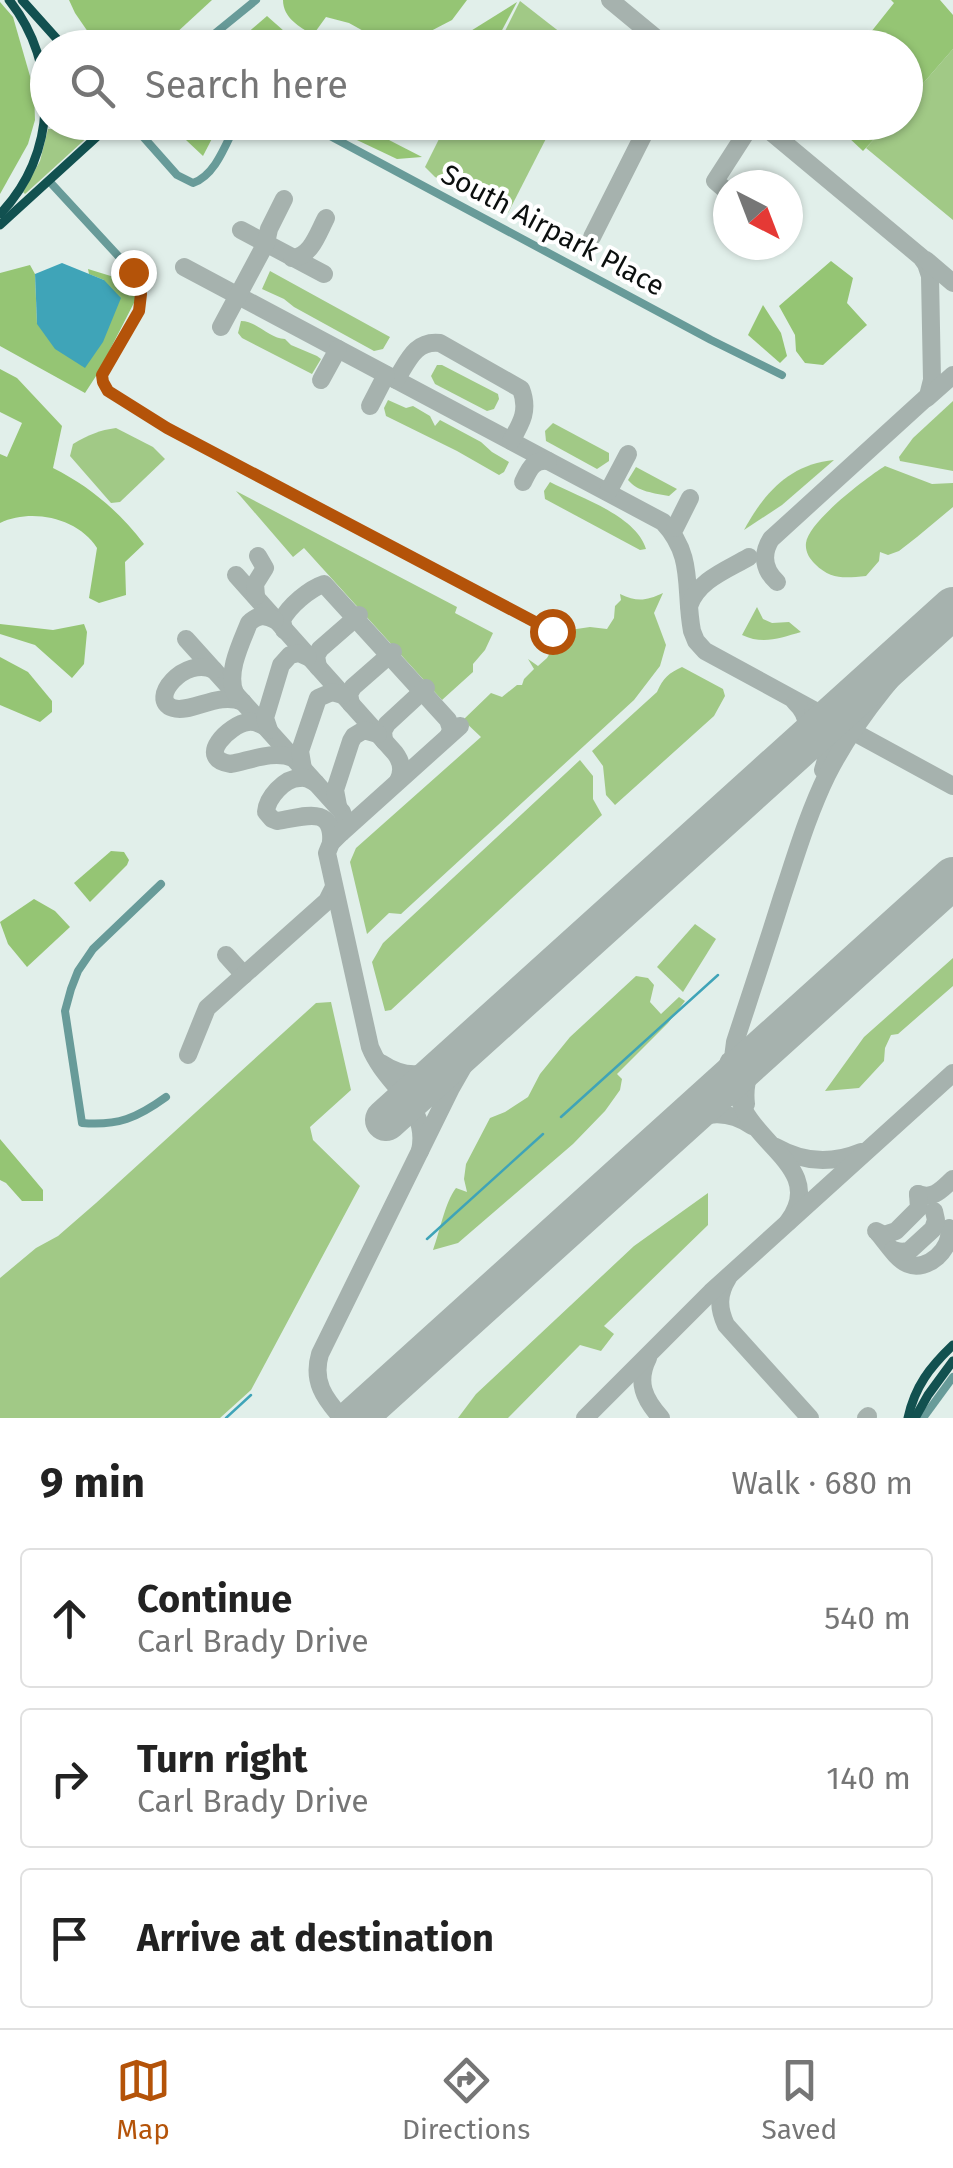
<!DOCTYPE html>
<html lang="en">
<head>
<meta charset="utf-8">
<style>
  :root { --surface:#fff; --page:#f2f2f2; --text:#222; --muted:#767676; --line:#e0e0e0; --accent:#b45309 }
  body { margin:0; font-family:"Fira Sans",sans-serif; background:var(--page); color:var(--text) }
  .compass { position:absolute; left:713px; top:170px; width:90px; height:90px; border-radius:50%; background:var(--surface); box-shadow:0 2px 8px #0004; rotate:138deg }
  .stop { position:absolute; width:30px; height:30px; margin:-22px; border:8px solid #b45309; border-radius:50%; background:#fff }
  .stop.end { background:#b45309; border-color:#fff; box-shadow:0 2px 10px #0008 }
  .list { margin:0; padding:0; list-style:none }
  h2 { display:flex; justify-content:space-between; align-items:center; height:130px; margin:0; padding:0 40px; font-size:42px }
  h2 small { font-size:32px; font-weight:400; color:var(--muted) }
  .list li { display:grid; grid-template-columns:65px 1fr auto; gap:30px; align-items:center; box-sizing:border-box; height:140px; margin:0 20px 20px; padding:0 20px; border:2px solid var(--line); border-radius:10px }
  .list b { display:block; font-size:38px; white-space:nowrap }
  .list p { margin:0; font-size:32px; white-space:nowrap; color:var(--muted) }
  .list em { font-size:32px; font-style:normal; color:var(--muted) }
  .icon { flex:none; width:55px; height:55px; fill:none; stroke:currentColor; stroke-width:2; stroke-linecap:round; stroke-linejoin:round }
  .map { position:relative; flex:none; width:953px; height:1418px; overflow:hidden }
  .search { position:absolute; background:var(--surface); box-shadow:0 2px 8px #0004; left:30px; right:30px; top:30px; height:110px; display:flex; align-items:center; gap:25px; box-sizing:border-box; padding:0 35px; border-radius:55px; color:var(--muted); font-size:38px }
  .sheet { height:610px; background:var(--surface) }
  nav { display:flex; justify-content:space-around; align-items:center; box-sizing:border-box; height:140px; border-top:2px solid var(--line); background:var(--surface); font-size:28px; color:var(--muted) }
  nav a { display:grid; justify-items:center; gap:5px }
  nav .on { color:var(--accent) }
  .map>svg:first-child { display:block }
  .green { fill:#a1c986 }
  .forest { fill:#95c574 }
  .water { fill:#3fa4b8 }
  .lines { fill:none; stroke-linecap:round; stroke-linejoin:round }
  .stream { stroke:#3fa4b8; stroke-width:2.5 }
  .taxiway { stroke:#a6b2ae; stroke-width:18 }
  .runway { stroke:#a6b2ae; stroke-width:42 }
  .minor { stroke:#689b99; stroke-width:8 }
  .major { stroke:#125150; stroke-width:9 }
  .route { stroke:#b45309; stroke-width:12 }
  .labels { text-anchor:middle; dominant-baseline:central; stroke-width:8; stroke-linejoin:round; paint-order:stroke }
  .street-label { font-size:28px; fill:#0b0f0e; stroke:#fff }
</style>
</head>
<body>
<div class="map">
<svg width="953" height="1418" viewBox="0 0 953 1418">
  <rect width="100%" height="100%" fill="#e1efea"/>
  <g class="green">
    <polygon points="520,1 579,47 497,47"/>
    <polygon points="953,49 953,220 866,148 889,123 906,122 906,103"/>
    <polygon points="98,122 103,123 25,194 23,192 40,161 48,129 85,129"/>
    <polygon points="460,123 554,123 508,213 435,177 425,167 439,139"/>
    <polygon points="270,271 390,337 383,349 374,351 294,307 284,299 262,289"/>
    <path d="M 241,321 C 257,321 270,339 285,339 L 291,345 L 317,356 L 321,359 L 312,374 L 242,338 L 238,333 Z"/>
    <polygon points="437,365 442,365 498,394 499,399 494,409 487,411 435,384 431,376"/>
    <polygon points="388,400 406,408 413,406 430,416 435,426 440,420 481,442 492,452 509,462 504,472 499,475 457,451 386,416 384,408"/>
    <polygon points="953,401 953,471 900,461 899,457 913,438"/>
    <polygon points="553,423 609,453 609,461 597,469 546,441 545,431"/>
    <path d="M 116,428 L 153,447 L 165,459 L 120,502 L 111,503 L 70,456 L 73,444 C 88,435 100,430 116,428 Z"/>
    <path d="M 834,460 L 782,505 L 744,530 C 764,493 790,464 834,460 Z"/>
    <path d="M 885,466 L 932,484 L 953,483 L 953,507 L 917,537 L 899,551 L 888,555 L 880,552 L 879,561 L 866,576 C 845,578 831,580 815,564 C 809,558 805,551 806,543 C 808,522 867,477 885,466 Z"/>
    <path d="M 636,467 L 677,489 L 669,496 C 654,493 638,492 628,480 Z"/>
    <path d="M 550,482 C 578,497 636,515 646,549 L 640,550 L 545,499 L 544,491 Z"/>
    <polygon points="236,491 457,607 455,613 493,633 485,650 473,664 473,672 442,700 304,548 293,557"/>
    <path d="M 663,593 L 654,613 L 666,645 L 660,666 L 634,700 L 401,914 L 389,913 L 367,934 L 350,862 L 356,848 L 481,737 L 463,720 L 491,693 L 502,697 L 517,685 L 522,685 L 524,679 L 534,669 L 528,659 L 538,666 L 547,658 L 563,631 L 590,627 L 607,629 L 614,618 L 615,606 L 621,600 L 620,594 C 637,602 646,601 663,593 Z"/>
    <path d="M 757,607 L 763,619 L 772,623 L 789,622 L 801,632 C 780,638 763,645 742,635 Z"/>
    <path d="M 682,667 L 723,689 L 725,696 L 714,716 L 615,805 L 606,795 L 603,766 L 592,751 L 657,692 C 663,678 669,673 682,667 Z"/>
    <polygon points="580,760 593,776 593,799 602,815 391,1010 385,1011 372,962 383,943"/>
    <polygon points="695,924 716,939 683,992 657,967"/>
    <polygon points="953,958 953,986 898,1034 891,1035 885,1048 884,1061 859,1088 825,1091 864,1037"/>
    <path d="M 636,976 L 648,978 L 654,985 L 650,1002 L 661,1014 L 679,997 L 685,1001 L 668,1023 L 617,1074 L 622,1079 L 620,1090 L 605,1111 L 573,1144 L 458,1243 L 433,1250 C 440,1231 445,1202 456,1188 L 467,1192 L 464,1179 L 466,1164 L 490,1118 L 505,1112 L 528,1097 L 540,1074 L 570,1037 Z"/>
    <polygon points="331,1002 351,1090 310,1127 313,1140 360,1186 251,1390 220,1418 0,1418 0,1278 36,1248 58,1236 96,1203 316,1003"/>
    <polygon points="708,1193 708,1225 604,1326 614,1334 601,1351 580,1345 508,1418 458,1418 476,1394 634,1246"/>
  </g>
  <g class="forest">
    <polygon points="69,0 212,0 161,47 99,48 75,13"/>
    <path d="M 283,0 L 467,0 L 452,20 L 400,47 L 394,48 L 349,23 L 326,17 L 313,35 C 300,27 283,18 283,0 Z"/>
    <polygon points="891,0 940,0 953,15 953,49 906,103 906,48 859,47 894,3"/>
    <polygon points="0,2 13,17 34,90 35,120 28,144 0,194"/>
    <polygon points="517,2 493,47 445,47"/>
    <polygon points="267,16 302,47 231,47"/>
    <polygon points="168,123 220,123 203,156"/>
    <polygon points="321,123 356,123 422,157 397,159"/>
    <polygon points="833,123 889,123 863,151"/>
    <polygon points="831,261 853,278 847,303 867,325 823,365 805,363 796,351 795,335 779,306"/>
    <polygon points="30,265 35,274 37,324 104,280 89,274 88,269 114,277 138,295 98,373 85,393 0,346 0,273"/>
    <polygon points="763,305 781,333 787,356 780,363 748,335"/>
    <path d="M 0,369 L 17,378 L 62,426 L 53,468 C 89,486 119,511 144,544 L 125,562 L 126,595 L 99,603 L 89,598 L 97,548 C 78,518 32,508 0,523 L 0,454 L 7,457 L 22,423 L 0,412 Z"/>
    <polygon points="0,624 53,630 84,624 87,632 84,664 72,678 35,645 0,634"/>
    <polygon points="0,657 28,672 52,701 52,712 40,722 0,705"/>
    <polygon points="111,851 124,852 129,860 127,865 90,902 74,883"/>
    <polygon points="34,899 55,911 70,927 27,967 8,944 0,922"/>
    <polygon points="0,1139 43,1190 43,1201 22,1201 6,1183 0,1180"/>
  </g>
  <polygon class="water" points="62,263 104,280 121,298 103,342 85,368 55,349 37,324 35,274"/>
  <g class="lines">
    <g class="stream">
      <polyline points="561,1117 718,975"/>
      <polyline points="427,1239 543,1134"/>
      <polyline points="226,1418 251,1395"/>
    </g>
    <g class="taxiway">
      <polyline points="610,0 668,48"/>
      <path d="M 759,122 L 921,257 L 926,264 L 930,276 L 932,380 L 928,396 L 771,539 C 761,555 764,570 777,582"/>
      <polyline points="728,192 715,181 753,122"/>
      <polyline points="241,230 324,274"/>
      <polyline points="592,237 650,122"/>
      <path d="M 292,258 C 311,257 318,233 326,218"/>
      <polyline points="926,260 953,283"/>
      <path d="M 184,267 L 663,522 C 695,556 684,589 692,631 L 696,641 L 705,651 L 953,786"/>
      <polyline points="221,327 266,243 269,229 284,199"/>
      <polyline points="321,380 338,349"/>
      <path d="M 396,380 C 408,361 415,340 440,343 L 521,389 C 529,410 522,422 511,441"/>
      <polyline points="927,398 953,375"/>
      <polyline points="370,406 386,375"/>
      <path d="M 523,482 C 529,470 533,459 548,461"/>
      <polyline points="608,492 628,454"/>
      <polyline points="675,528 690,498"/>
      <path d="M 236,575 L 395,753 C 402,762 403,772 398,781"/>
      <polyline points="256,596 255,584 265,568 258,556"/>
      <path d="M 689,606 C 698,580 727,570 749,557"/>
      <path d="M 284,630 L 282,620 C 289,606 309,589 324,584 L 448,720 L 451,729 L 449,735"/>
      <polyline points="186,639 342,812 345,821 341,833"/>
      <polyline points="318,667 316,656 320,649 359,615"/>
      <path d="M 214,670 C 185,655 147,700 173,708 C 191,714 218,691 243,702"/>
      <path d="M 235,693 C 226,673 241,643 249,623 C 257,615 265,614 275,620"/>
      <path d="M 795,702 C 811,717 809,733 796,750"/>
      <polyline points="351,704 349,694 353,687 393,652"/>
      <polyline points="813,712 829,713 845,706"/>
      <path d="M 817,715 C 832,733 830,748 823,770"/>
      <path d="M 264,726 C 258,723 255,721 248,722 C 230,724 194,759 231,764 C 251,760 274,750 293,758"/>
      <polyline points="269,730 265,718 281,665 290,655 299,653 308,657"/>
      <polyline points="384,741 383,731 387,724 426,688"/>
      <polyline points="303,769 300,751 318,698 332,692 343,695"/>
      <path d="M 316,783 C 310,780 307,777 300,778 C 284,778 267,798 266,812 L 272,819 L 277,821 C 301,818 334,803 331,843"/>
      <polyline points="338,806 335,790 351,741 354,736 364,730 378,734"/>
      <polyline points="226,955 244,975"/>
      <polyline points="188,1055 207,1008 327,901 333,889"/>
      <path d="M 381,1063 C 405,1079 425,1077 449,1063"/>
      <polyline points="714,1094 723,1080 729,1061"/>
      <path d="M 746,1104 C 743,1079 752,1064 768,1045"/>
      <path d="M 680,1125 C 705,1112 728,1109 752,1126"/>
      <path d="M 776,1147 C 804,1163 832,1164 861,1152"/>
      <path d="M 420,1151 C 430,1105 386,1087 370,1047 L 327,853 L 331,843 L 341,833 L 460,726"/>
      <path d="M 918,1194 C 934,1200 942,1189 953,1179"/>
      <path d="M 788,1222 C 824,1174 763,1148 744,1110 C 733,1089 731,1066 735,1042 C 751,993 767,945 782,897 C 796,855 808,814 827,775 C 858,714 905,661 953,613"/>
      <polyline points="876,1231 884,1235 896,1231 919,1208 918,1194"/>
      <path d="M 878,1233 C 886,1242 896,1259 908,1264 C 927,1272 953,1249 949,1228"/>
      <polyline points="893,1250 901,1252 909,1251 933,1229 936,1220 934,1211"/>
      <path d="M 728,1278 C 718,1294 718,1308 726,1325 L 810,1418"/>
      <path d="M 648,1358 C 636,1382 644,1399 661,1418"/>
      <path d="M 342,1418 C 324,1398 312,1381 320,1354 L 451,1088 L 471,1053 L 495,1022"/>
      <polyline points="366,1418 377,1399"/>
      <polyline points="585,1418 711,1292 953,1073"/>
      <polyline points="866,1418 868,1416"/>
    </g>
    <g class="runway">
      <polyline points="386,1120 953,608"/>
      <polyline points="355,1418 953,878"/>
    </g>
    <g class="minor">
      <polyline points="197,48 256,0"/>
      <path d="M 130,122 L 177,175 L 193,183 C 216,175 226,143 237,122"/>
      <polyline points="304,122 711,340 782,375"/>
      <polyline points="49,181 133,272 141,294 139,311 102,375 103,382 109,391 167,427 552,631"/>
      <path d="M 161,884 L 93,949 L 78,971 L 71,989 L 65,1011 L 82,1123 C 118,1126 137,1118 166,1097"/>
      <polyline points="923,1418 953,1377"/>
    </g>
    <g class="major">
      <polyline points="22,0 65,48"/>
      <path d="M 0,214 C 57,155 60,64 9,0"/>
      <polyline points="0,225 113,122"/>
      <path d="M 908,1418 C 915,1386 930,1367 953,1345"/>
      <polyline points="915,1418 928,1395 953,1361"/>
    </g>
  </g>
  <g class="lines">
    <polyline class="route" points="133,272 141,294 139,311 102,375 103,382 108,391 167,428 552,631"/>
  </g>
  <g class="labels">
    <g class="street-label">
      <text transform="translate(553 230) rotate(28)">South Airpark Place</text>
    </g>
  </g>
</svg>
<svg class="compass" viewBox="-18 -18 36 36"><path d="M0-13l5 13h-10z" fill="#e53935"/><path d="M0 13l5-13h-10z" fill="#767676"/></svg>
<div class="stop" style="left:552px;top:631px"></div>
<div class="stop end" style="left:133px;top:272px"></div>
<div class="search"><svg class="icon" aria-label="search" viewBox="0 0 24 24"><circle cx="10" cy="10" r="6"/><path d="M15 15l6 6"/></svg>Search here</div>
</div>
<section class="sheet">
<h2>9 min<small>Walk · 680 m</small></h2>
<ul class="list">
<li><svg class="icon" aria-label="ahead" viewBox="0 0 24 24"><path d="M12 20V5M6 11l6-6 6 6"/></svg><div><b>Continue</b><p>Carl Brady Drive</p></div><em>540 m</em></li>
<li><svg class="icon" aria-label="right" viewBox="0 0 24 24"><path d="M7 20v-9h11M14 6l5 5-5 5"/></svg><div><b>Turn right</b><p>Carl Brady Drive</p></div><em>140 m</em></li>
<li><svg class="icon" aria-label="arrive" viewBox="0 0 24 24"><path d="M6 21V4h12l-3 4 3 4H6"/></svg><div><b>Arrive at destination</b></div></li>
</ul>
</section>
<nav>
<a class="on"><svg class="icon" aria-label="map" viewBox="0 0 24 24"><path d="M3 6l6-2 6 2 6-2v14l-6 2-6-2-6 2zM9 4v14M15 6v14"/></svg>Map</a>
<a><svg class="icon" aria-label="directions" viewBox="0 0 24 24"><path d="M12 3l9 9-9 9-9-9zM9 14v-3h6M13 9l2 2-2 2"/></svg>Directions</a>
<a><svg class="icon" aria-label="saved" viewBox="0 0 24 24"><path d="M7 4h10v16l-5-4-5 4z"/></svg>Saved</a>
</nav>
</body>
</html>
